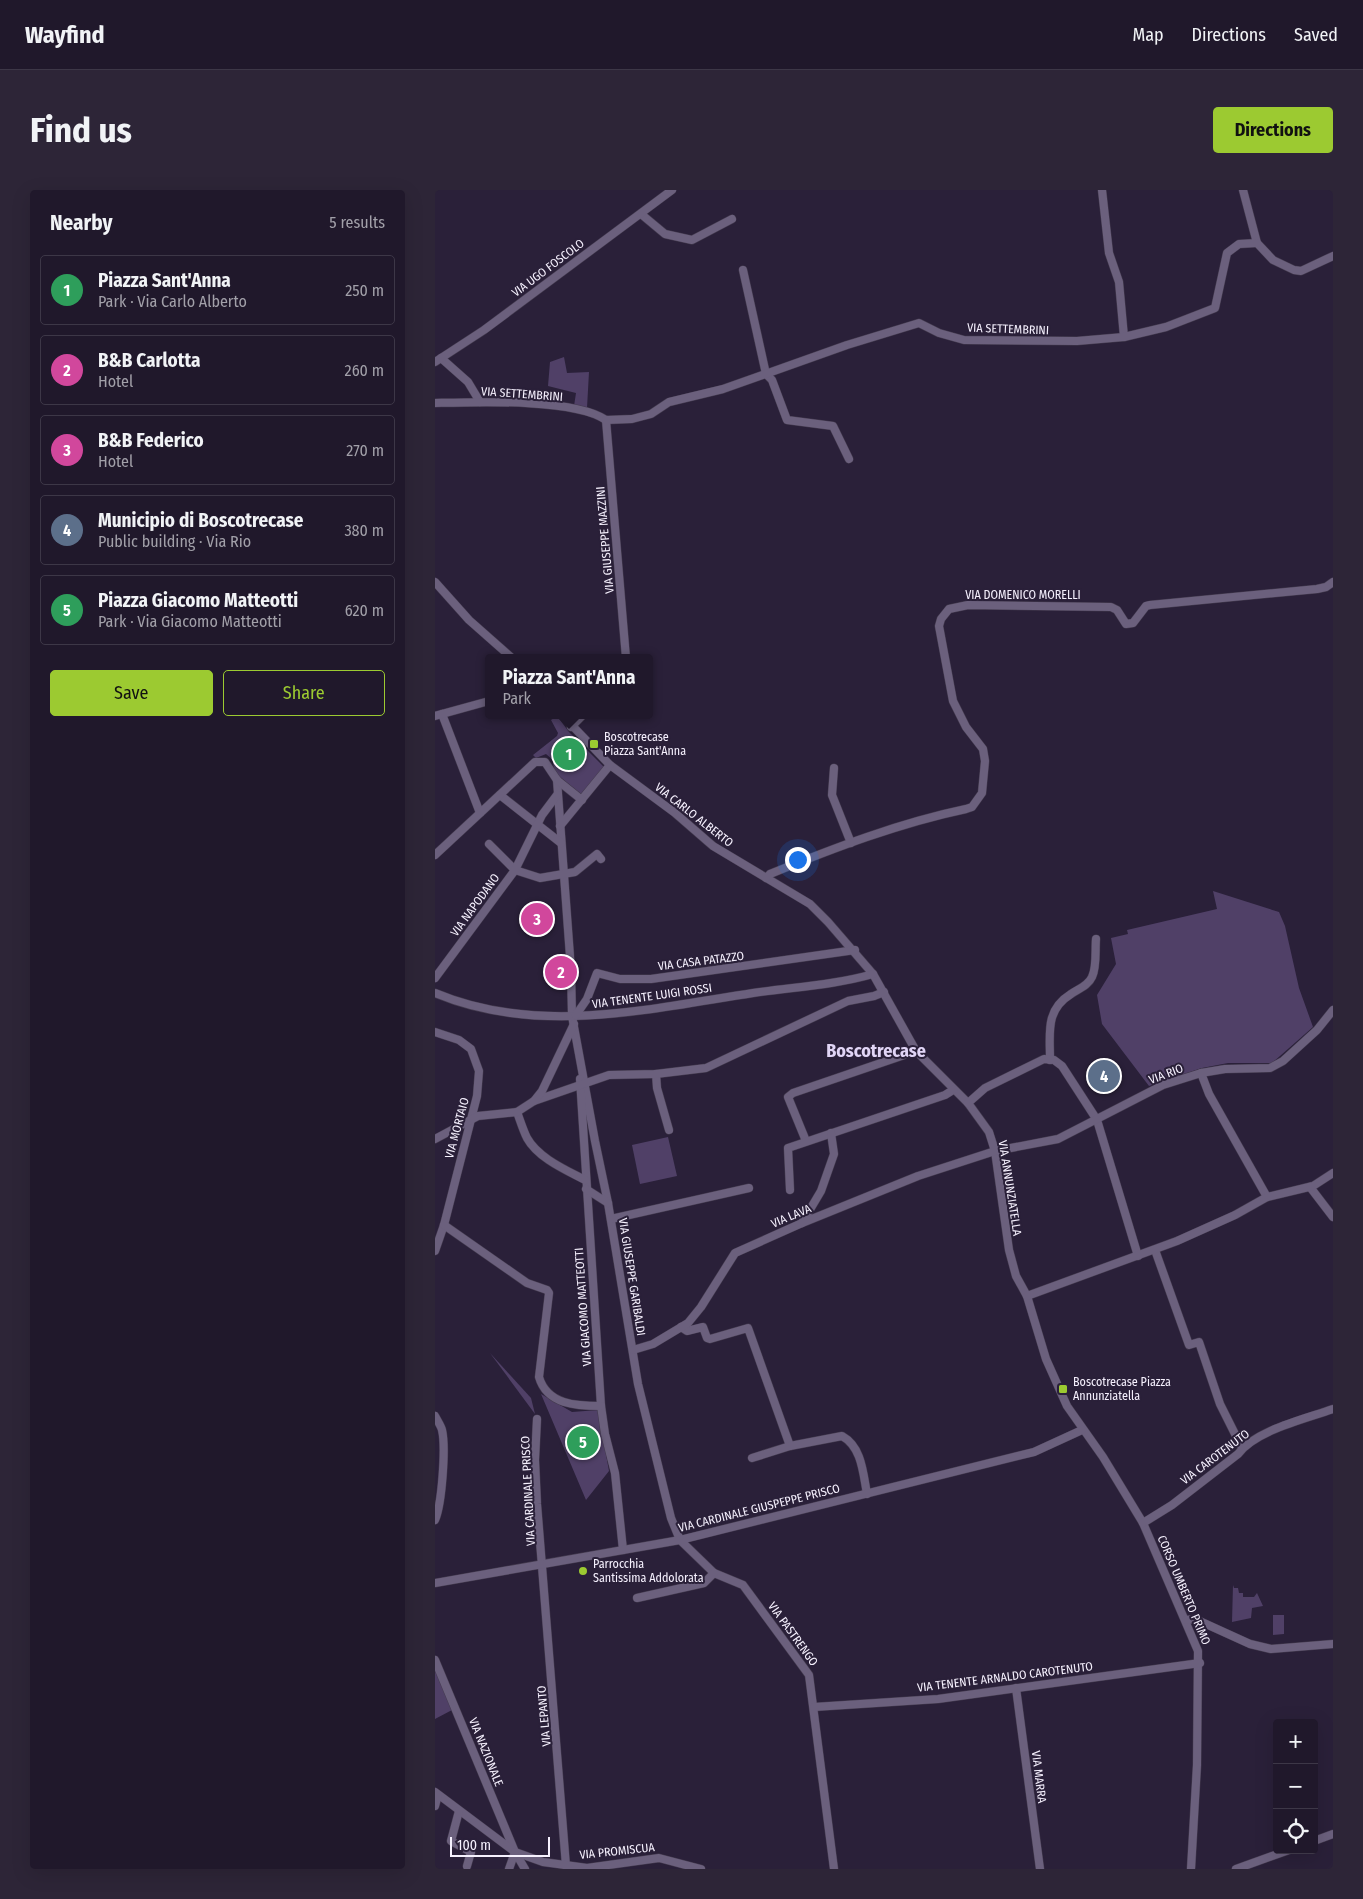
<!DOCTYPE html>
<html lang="en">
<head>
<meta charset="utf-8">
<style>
  :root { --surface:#20182b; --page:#2d2537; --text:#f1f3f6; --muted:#a2a0a9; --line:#3d3747; --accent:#9cca31 }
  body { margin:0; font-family:"Fira Sans Condensed",sans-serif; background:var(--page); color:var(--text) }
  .controls { position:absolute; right:15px; bottom:15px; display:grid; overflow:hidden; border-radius:5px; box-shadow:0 5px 20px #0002 }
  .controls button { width:45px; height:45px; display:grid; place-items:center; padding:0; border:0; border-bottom:1px solid var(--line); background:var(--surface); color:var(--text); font:25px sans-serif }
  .scale { position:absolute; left:15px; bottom:12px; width:100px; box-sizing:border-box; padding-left:5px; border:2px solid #f6f1fe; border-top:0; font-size:14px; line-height:18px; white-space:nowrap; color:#f6f1fe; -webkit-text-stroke:4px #2a2039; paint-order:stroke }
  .you { position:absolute; left:362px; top:669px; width:18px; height:18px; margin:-12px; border:4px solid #fff; border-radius:50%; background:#1a73e8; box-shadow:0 0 0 8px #1a73e833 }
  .badge { display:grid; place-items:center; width:32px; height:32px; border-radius:50%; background:var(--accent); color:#fff; font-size:16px; font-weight:700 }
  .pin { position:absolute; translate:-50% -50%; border:2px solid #fff; box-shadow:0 1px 5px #0006 }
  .popup { position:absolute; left:50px; top:464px; width:168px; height:65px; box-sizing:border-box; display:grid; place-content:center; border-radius:5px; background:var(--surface); filter:drop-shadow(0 1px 4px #0005); font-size:16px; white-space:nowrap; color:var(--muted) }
  .popup b { font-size:19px; color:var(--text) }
  .popup::after { content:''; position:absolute; left:50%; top:100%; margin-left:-10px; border:10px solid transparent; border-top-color:var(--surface) }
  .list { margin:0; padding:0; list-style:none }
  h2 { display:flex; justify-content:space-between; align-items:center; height:65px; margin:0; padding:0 20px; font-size:21px }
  h2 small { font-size:16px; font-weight:400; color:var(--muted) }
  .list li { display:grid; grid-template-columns:32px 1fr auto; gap:15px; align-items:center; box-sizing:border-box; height:70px; margin:0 10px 10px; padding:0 10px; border:1px solid var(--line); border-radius:5px }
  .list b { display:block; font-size:19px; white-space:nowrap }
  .list p { margin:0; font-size:16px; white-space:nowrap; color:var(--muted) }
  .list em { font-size:16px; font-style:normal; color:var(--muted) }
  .actions { display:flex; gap:10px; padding:15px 20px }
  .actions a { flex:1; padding:11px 0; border:1px solid var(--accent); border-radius:5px; text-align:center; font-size:18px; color:var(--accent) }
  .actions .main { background:var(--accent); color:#111 }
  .icon { flex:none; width:28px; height:28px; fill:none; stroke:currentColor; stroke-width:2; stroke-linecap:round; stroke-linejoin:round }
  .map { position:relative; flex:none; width:898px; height:1679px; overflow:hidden; border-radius:5px }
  header { display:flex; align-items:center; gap:30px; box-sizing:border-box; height:70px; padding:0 25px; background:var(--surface); border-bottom:1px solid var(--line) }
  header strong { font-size:24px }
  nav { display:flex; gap:28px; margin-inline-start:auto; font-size:18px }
  .intro { display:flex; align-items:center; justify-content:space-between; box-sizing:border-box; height:120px; padding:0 30px }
  h1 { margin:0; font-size:35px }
  .button { padding:12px 22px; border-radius:5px; background:var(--accent); color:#111; font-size:18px; font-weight:700 }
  main { display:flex; gap:30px; padding:0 30px }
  aside { flex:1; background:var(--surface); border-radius:5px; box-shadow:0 5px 20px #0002 }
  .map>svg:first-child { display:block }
  .green { fill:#504067 }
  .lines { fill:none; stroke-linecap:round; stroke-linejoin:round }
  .minor-casing { stroke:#453c50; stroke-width:9 }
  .minor { stroke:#6b607d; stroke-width:8 }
  .poi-dot { fill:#9cca31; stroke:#2a2039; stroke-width:2 }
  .labels { text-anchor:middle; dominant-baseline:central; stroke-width:4; stroke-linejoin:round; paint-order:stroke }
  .street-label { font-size:12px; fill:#f6f1fe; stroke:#2a2039 }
  .poi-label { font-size:12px; fill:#f6f1fe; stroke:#2a2039; text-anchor:start }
  .district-label { font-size:18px; font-weight:bold; fill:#e1d5f6; stroke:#2a2039 }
</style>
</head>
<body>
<header>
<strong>Wayfind</strong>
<nav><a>Map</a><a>Directions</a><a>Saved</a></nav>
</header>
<div class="intro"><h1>Find us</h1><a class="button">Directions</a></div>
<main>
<aside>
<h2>Nearby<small>5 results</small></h2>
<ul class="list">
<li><span class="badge" style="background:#2e9e5b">1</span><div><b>Piazza Sant'Anna</b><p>Park · Via Carlo Alberto</p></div><em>250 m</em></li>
<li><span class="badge" style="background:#d1479c">2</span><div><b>B&amp;B Carlotta</b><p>Hotel</p></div><em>260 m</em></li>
<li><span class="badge" style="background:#d1479c">3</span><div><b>B&amp;B Federico</b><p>Hotel</p></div><em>270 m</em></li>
<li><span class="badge" style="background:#5c6f8a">4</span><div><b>Municipio di Boscotrecase</b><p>Public building · Via Rio</p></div><em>380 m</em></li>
<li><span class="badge" style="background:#2e9e5b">5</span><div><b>Piazza Giacomo Matteotti</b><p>Park · Via Giacomo Matteotti</p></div><em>620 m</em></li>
</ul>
<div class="actions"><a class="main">Save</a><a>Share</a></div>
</aside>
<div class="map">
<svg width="898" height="1679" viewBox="0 0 898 1679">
  <rect width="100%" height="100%" fill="#2a2039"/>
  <g class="green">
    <polygon points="129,167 132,183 154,182 152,218 139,216 141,203 113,196 115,172"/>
    <polygon points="122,526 134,542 169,577 146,604 119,582 118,570 111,564 101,568 98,565 122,546 123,543 116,530"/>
    <polygon points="778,701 844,722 850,736 864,798 878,837 837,873 793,873 767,878 714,896 667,834 662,805 681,774 676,748 693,744 692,740 782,719"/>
    <polygon points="233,947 242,986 205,994 197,955"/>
    <polygon points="55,1163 96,1208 100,1224"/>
    <polygon points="106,1204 137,1222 163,1220 174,1281 151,1310"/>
    <polygon points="798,1395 799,1398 803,1398 804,1403 808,1403 808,1407 819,1407 822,1403 828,1416 817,1418 816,1428 797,1432"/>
    <polygon points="838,1425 849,1425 849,1444 838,1445"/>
    <polygon points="0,1479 17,1520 0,1529"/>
  </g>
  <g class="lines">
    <g class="minor-casing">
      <g id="minor">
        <polyline points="667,0 674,63 684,92 689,147"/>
        <polyline points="808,0 822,53 838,70 859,80 866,81 898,66"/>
        <polyline points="206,24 230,44 257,50 297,29"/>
        <polyline points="308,80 331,184 337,190 352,230 398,236 414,269"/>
        <polyline points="6,168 33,192 45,212"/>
        <polyline points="0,172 49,140 237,0"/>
        <path d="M 0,213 C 39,212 140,208 171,230"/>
        <polyline points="171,230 197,229 216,224 234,212 288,199 412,155 484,133 504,143 529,150 642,151 689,147 731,137 780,118 792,63 804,54 822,53"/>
        <polyline points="171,230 191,468"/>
        <polyline points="0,392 34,430 77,468"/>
        <polyline points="7,524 45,623"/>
        <polyline points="127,525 175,575 240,623 278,656 375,714 393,732 438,784 481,861 533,913 554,942 560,961 574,1060 581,1086 592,1106 611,1169 632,1216 668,1267 708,1333 763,1461 762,1575 756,1679"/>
        <polyline points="0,526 54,511"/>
        <polyline points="136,537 148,525"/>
        <polyline points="399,578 397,605 416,653"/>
        <polyline points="122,590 136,780 137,826 160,951 173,1013 203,1194 236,1328 245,1350 279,1383 308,1395 374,1485 399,1679"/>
        <polyline points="65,605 126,653"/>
        <polyline points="125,636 175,575"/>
        <polyline points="54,654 80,680 105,688 140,682 162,664 166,669"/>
        <polyline points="0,665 100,572 110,572 122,590 147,610"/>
        <path d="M 331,688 L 335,684 C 399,658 464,633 531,619 L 537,617 L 547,603 L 550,571 L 548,559 L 531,537 L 518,511 L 504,436 L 506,429 L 514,419 L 533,415 L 676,417 L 682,420 L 691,434 L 698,433 L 711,416 L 715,415 L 882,399 L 891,397 L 898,392"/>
        <polyline points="0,788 80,680 107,625 122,605"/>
        <path d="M 0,803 C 102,846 214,819 318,803 C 358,797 400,795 438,784"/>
        <polyline points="141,825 152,809 162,783 185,789 216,789 420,760"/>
        <polyline points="0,842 24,850 36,859 44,881 42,906 9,1035 0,1061"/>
        <path d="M 615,870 C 615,843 610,820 636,804 C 643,799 653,796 657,787 C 662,777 660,760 661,749"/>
        <polyline points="766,883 774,904 832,1007"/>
        <polyline points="221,884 222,898 234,940"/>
        <polyline points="145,889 166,1216 170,1244 180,1283 188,1360"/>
        <polyline points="99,911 174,885 221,884 271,878 413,811 439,806 449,802"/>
        <polyline points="533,913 550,898 609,869 619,870 627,876 662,930 703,1066"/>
        <path d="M 82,922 C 85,930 88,940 92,948 C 103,968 131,980 150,990"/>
        <polyline points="0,949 43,926 82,922 99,911 107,901 139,834"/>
        <polyline points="371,951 353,907 358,903 481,861"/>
        <polyline points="875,997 898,1027"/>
        <polyline points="151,999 173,1013"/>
        <polyline points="355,1000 353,958 510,905 518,900"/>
        <polyline points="176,1029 314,998"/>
        <polyline points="367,1033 386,1001 399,964 396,943"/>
        <path d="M 9,1035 L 92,1093 L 112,1100 L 114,1103 L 104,1187 C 112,1215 142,1216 166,1216"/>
        <polyline points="720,1060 754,1155 764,1152 785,1214 807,1258"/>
        <polyline points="592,1106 742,1051 800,1025 832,1007 878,996 898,983"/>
        <polyline points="246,1137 252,1141 268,1137 272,1148 275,1149 313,1138 355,1256"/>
        <polyline points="198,1160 218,1154 253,1133 266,1117 300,1063 367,1033 483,986 560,961 623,949 728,895 766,883 790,879 835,878 848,871 882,840 898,820"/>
        <path d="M 0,1226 C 2,1230 6,1236 7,1240 C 11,1257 7,1314 0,1330"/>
        <polyline points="102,1229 100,1270 102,1314 131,1676"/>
        <path d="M 317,1268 L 355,1256 L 407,1246 C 427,1257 428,1283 432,1304"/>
        <path d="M 708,1333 L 737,1315 L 803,1264 C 821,1240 870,1229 898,1219"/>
        <polyline points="0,1393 245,1350 599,1262 647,1240"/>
        <polyline points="202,1408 269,1393 279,1383"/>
        <polyline points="751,1430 760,1429 815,1454 836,1459 898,1454"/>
        <polyline points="0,1470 80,1662 90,1679"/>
        <polyline points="581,1498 605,1679"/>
        <polyline points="379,1517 503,1509 765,1473"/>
        <polyline points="0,1602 80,1662 108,1672 152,1678 224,1668 266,1679"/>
        <polyline points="0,1616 3,1605"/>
        <polyline points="24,1621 16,1651 36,1662 32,1676"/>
        <polyline points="879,1651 898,1644"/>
        <polyline points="74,1679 80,1662"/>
        <polyline points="801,1679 854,1660"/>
      </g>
    </g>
    <use href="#minor" class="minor"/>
  </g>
  <g class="poi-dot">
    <rect x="154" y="549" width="10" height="10" rx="2.5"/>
    <rect x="623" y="1194" width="10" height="10" rx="2.5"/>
    <circle cx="148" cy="1381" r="5"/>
  </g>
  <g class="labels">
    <g class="street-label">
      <text transform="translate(113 78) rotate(-37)">VIA UGO FOSCOLO</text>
      <text transform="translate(573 139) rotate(2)">VIA SETTEMBRINI</text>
      <text transform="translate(87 204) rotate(4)">VIA SETTEMBRINI</text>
      <text transform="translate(170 350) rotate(-95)">VIA GIUSEPPE MAZZINI</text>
      <text x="588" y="405">VIA DOMENICO MORELLI</text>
      <text transform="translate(259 625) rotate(38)">VIA CARLO ALBERTO</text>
      <text transform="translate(40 715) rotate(-54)">VIA NAPODANO</text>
      <text transform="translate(266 771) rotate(-7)">VIA CASA PATAZZO</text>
      <text transform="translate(217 806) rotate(-8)">VIA TENENTE LUIGI ROSSI</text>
      <text transform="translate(731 884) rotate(-21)">VIA RIO</text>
      <text transform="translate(22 938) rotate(-75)">VIA MORTAIO</text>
      <text transform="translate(575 998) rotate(81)">VIA ANNUNZIATELLA</text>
      <text transform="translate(356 1026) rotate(-23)">VIA LAVA</text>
      <text transform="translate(197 1087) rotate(81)">VIA GIUSEPPE GARIBALDI</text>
      <text transform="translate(148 1117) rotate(-94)">VIA GIACOMO MATTEOTTI</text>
      <text transform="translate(780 1267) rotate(-37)">VIA CAROTENUTO</text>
      <text transform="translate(93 1301) rotate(-93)">VIA CARDINALE PRISCO</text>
      <text transform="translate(324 1318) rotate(-14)">VIA CARDINALE GIUSPEPPE PRISCO</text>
      <text transform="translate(749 1400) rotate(67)">CORSO UMBERTO PRIMO</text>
      <text transform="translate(358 1444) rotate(54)">VIA PASTRENGO</text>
      <text transform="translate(570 1487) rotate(-7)">VIA TENENTE ARNALDO CAROTENUTO</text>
      <text transform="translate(109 1526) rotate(-95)">VIA LEPANTO</text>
      <text transform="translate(51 1562) rotate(68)">VIA NAZIONALE</text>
      <text transform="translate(604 1587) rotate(83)">VIA MARRA</text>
      <text transform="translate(182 1661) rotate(-6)">VIA PROMISCUA</text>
    </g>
    <g class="poi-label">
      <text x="169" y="547">Boscotrecase<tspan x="169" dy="14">Piazza Sant'Anna</tspan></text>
      <text x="638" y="1192">Boscotrecase Piazza<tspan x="638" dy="14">Annunziatella</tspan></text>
      <text x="158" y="1374">Parrocchia<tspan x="158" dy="14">Santissima Addolorata</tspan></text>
    </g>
    <g class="district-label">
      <text x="441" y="861">Boscotrecase</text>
    </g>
  </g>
</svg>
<div class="controls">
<button>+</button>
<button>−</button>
<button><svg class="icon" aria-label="locate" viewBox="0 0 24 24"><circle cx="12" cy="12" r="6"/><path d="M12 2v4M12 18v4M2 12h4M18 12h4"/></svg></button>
</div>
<div class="scale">100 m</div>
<div class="you"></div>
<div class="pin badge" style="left:134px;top:564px;background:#2e9e5b">1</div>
<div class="popup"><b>Piazza Sant'Anna</b>Park</div>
<div class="pin badge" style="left:126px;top:782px;background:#d1479c">2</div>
<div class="pin badge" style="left:102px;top:729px;background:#d1479c">3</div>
<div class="pin badge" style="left:669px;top:886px;background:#5c6f8a">4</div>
<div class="pin badge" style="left:148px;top:1252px;background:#2e9e5b">5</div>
</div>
</main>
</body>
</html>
